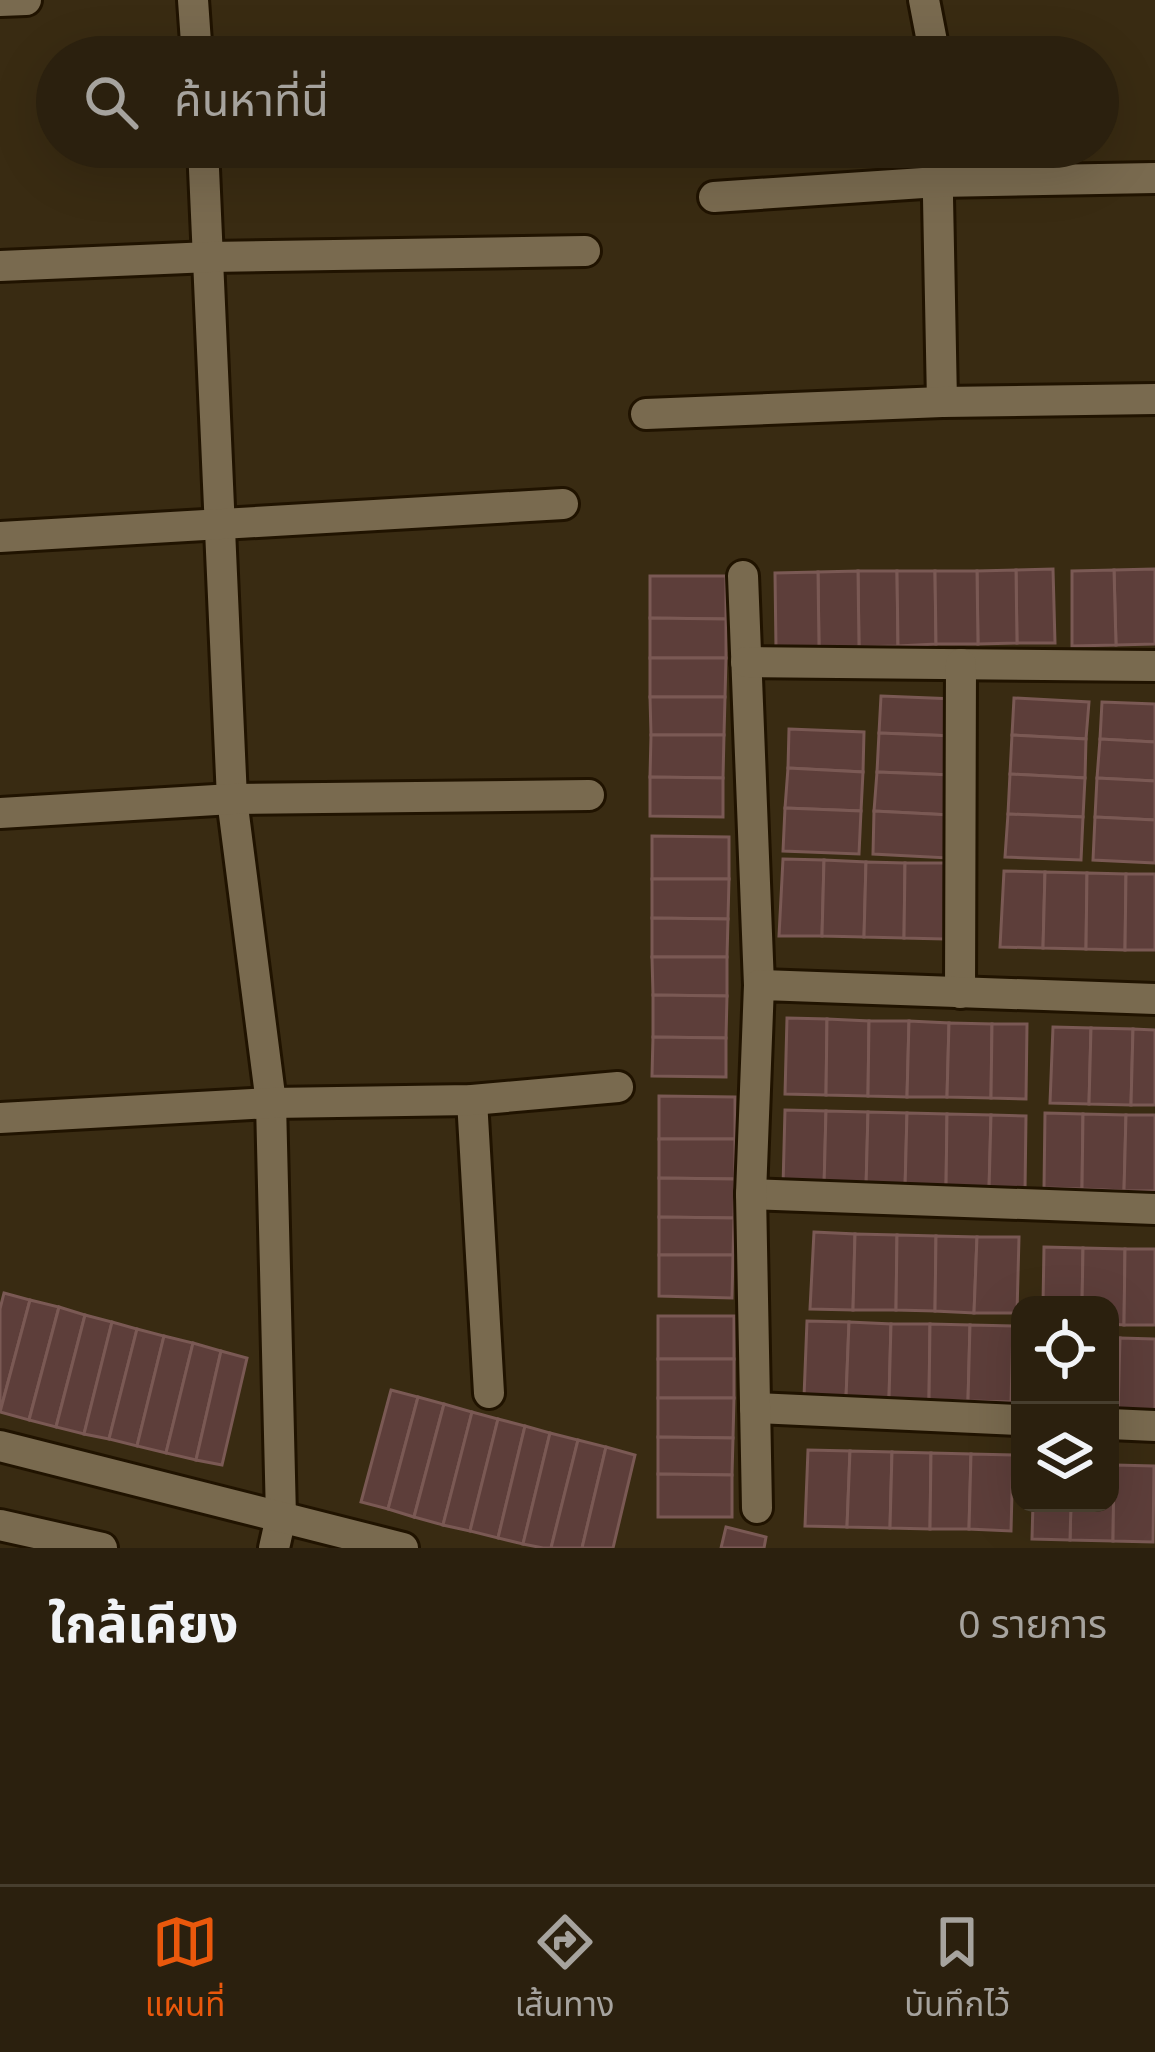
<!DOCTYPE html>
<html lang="th">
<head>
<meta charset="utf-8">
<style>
  :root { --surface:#2b200e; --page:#332817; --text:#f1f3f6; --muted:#a6a39e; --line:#473e2e; --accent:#ea580c }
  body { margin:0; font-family:"Noto Sans","Noto Sans Thai",sans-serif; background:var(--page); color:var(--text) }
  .controls { position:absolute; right:36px; bottom:36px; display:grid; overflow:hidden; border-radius:24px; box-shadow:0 12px 48px #0002 }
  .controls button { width:108px; height:108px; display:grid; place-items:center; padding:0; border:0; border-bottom:3px solid var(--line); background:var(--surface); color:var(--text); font:60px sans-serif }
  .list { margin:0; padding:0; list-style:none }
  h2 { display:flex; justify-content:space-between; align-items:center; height:156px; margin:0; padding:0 48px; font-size:51px }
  h2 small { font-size:39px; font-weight:400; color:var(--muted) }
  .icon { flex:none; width:66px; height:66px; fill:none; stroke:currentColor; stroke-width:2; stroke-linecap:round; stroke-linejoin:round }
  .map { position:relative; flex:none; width:1155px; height:1548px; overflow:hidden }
  .search { position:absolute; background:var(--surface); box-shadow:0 12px 48px #0002; left:36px; right:36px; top:36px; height:132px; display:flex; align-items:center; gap:30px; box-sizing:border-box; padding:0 42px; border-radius:66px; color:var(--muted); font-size:45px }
  .sheet { height:336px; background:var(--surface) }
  nav { display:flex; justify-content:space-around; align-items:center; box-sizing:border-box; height:168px; border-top:3px solid var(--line); background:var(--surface); font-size:33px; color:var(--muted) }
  nav a { display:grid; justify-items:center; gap:6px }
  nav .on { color:var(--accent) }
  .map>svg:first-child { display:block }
  .building { fill:#5d3e3a; stroke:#7a5954; stroke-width:3 }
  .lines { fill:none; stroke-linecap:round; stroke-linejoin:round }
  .minor-casing { stroke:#201300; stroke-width:36 }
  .minor { stroke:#796a4f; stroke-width:30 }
</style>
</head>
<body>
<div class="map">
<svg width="1155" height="1548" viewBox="0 0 1155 1548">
  <rect width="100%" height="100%" fill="#392b12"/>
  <g class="building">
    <polygon points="1053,569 1055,643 1017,643 1016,570"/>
    <polygon points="1155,569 1155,644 1116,645 1114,570"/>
    <polygon points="1016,570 1017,643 978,644 977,571"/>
    <polygon points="1114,570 1116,645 1072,646 1072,571"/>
    <polygon points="858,571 897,571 898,646 859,647"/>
    <polygon points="858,571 859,647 819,647 818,572"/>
    <polygon points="897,571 935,571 936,644 898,646"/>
    <polygon points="935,571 977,571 978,644 936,644"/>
    <polygon points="818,572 819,647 776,648 775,573"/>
    <polygon points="650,576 726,576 726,619 650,618"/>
    <polygon points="650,618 726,619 726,658 650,658"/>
    <polygon points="650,658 726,658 725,697 650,697"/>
    <polygon points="881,696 955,699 954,736 879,733"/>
    <polygon points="650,697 725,697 724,735 651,735"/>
    <polygon points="1014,698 1089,702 1086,739 1012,735"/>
    <polygon points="1102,702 1155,704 1155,742 1100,739"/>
    <polygon points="789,729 864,732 863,772 788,768"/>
    <polygon points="879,733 954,736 952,775 877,772"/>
    <polygon points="651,735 724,735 723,778 650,777"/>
    <polygon points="1012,735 1086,739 1085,778 1010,774"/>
    <polygon points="1100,739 1155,742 1155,781 1097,778"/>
    <polygon points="788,768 863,772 861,811 785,808"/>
    <polygon points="877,772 952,775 950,815 874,811"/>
    <polygon points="1010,774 1085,778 1083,817 1008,814"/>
    <polygon points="650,777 723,778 723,817 650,816"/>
    <polygon points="1097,778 1155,781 1155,820 1095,817"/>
    <polygon points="785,808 861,811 859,854 783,851"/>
    <polygon points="874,811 950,815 948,858 873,854"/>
    <polygon points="1008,814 1083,817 1081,860 1005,857"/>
    <polygon points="1095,817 1155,820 1155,863 1093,860"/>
    <polygon points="652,836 729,837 729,879 652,879"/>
    <polygon points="783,859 824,860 822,936 779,936"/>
    <polygon points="824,860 866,862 864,937 822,936"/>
    <polygon points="866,862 905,863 904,938 864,937"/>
    <polygon points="905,863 945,863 944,939 904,938"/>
    <polygon points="1004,871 1045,872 1043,948 1000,947"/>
    <polygon points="1045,872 1087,873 1086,949 1043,948"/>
    <polygon points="1087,873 1126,874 1125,950 1086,949"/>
    <polygon points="1126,874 1155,874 1155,950 1125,950"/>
    <polygon points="652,879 729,879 728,919 652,918"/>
    <polygon points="652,918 728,919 727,957 652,957"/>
    <polygon points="652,957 727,957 727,996 653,995"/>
    <polygon points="653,995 727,996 726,1038 653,1037"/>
    <polygon points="787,1018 827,1019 826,1095 785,1094"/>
    <polygon points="827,1019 869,1021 868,1096 826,1095"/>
    <polygon points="869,1021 909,1021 907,1097 868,1096"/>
    <polygon points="909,1021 949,1023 947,1097 907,1097"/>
    <polygon points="949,1023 992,1024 991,1098 947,1097"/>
    <polygon points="992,1024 1027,1024 1026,1099 991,1098"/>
    <polygon points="1053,1027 1091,1028 1089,1104 1050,1103"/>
    <polygon points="1091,1028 1133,1029 1131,1105 1089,1104"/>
    <polygon points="1133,1029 1155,1030 1155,1105 1131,1105"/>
    <polygon points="653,1037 726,1038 726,1077 652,1076"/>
    <polygon points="659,1096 735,1097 735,1139 659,1139"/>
    <polygon points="785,1110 826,1111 824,1187 783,1186"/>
    <polygon points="826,1111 868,1112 866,1188 824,1187"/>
    <polygon points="868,1112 907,1113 905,1189 866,1188"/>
    <polygon points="907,1113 947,1114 946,1189 905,1189"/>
    <polygon points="1045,1113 1083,1114 1082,1189 1044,1188"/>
    <polygon points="947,1114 991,1115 989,1190 946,1189"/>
    <polygon points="1083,1114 1126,1115 1124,1191 1082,1189"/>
    <polygon points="991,1115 1026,1116 1025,1191 989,1190"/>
    <polygon points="1126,1115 1155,1115 1155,1191 1124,1191"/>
    <polygon points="659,1139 735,1139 735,1179 659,1178"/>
    <polygon points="659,1178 735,1179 734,1218 659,1217"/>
    <polygon points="659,1217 734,1218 733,1255 659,1255"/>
    <polygon points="814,1232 855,1234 853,1310 810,1309"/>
    <polygon points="855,1234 897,1235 896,1310 853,1310"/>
    <polygon points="897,1235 936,1236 935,1311 896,1310"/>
    <polygon points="936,1236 977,1237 974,1313 935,1311"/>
    <polygon points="977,1237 1019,1237 1017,1313 974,1313"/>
    <polygon points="1044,1247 1083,1248 1082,1305 1043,1305"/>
    <polygon points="1083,1248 1125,1249 1124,1325 1110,1324 1110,1305 1082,1305"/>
    <polygon points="1125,1249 1155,1249 1155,1325 1124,1325"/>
    <polygon points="659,1255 733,1255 732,1298 659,1296"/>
    <polygon points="4,1293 30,1300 0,1412 0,1309"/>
    <polygon points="30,1300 59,1307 29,1420 0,1412"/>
    <polygon points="59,1307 85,1315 56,1427 29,1420"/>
    <polygon points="85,1315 112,1322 84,1434 56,1427"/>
    <rect x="658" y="1316" width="76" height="43"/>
    <polygon points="807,1321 849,1322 846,1398 804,1397"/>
    <polygon points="112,1322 137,1329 109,1439 84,1434"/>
    <polygon points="849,1322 891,1324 889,1399 846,1398"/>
    <polygon points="891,1324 930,1324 929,1400 889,1399"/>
    <polygon points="930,1324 970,1325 968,1401 929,1400"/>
    <polygon points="970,1325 1013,1326 1011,1402 968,1401"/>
    <polygon points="137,1329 164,1336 137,1446 109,1439"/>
    <polygon points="164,1336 193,1343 166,1453 137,1446"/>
    <polygon points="1110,1338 1120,1338 1118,1414 1110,1414"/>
    <polygon points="1120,1338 1155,1339 1155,1415 1118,1414"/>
    <polygon points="193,1343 221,1351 196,1460 166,1453"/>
    <polygon points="221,1351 247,1358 222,1465 196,1460"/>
    <rect x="658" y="1359" width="76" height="39"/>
    <polygon points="391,1390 418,1397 388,1509 361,1502"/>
    <polygon points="418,1397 444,1404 414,1517 388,1509"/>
    <polygon points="658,1398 734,1398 733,1438 658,1437"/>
    <polygon points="444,1404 472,1412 443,1525 414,1517"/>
    <polygon points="472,1412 498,1419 470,1531 443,1525"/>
    <polygon points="498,1419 525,1426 498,1538 470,1531"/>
    <polygon points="525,1426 550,1433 523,1544 498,1538"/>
    <polygon points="550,1433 578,1440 551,1548 543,1548 523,1544"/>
    <polygon points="658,1437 733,1438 732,1475 658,1474"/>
    <polygon points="578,1440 606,1447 582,1548 551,1548"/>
    <polygon points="606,1447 635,1455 613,1548 582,1548"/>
    <polygon points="808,1450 850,1451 847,1527 805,1526"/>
    <polygon points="850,1451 892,1452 890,1528 847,1527"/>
    <polygon points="892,1452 931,1453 930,1529 890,1528"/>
    <polygon points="931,1453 971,1454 969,1529 930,1529"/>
    <polygon points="971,1454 1013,1455 1011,1531 969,1529"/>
    <polygon points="1110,1465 1114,1465 1113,1541 1070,1540 1071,1503 1110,1503"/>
    <polygon points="1114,1465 1154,1466 1153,1542 1113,1541"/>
    <polygon points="658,1474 732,1475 732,1517 658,1517"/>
    <polygon points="1033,1503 1071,1503 1070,1540 1032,1539"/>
    <polygon points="726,1527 766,1537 764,1548 721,1548"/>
  </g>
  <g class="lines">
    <g class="minor-casing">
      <g id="minor">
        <polyline points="193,0 197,57"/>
        <polyline points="924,0 935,57"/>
        <polyline points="0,1 26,0"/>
        <polyline points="203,147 232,799 271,1103 281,1517 274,1548"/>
        <polyline points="937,147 942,402"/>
        <polyline points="714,197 938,182 1155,178"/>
        <polyline points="0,266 210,257 585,251"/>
        <polyline points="646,414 942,402 1155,399"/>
        <polyline points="0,537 563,504"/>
        <polyline points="743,576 759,985"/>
        <polyline points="746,662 1155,666"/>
        <polyline points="0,813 232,799 589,795"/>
        <polyline points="960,993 961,664"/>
        <polyline points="472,1100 489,1393"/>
        <polyline points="0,1118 271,1103 472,1100 618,1087"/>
        <polyline points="751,1194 1155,1209"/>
        <polyline points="755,1408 1020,1420"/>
        <polyline points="1110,1424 1155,1426"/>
        <polyline points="0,1446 403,1548"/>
        <polyline points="757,1508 751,1194 759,985 1155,999"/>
        <polyline points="0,1525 102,1548"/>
      </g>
    </g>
    <use href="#minor" class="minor"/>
  </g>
</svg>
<div class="controls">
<button><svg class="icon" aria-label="locate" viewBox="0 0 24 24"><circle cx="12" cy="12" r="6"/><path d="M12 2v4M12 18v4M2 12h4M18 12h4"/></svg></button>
<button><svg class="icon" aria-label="layers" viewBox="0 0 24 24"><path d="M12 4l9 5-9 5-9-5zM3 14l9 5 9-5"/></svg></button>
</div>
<div class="search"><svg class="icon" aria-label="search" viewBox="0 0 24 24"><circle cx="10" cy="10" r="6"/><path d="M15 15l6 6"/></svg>ค้นหาที่นี่</div>
</div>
<section class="sheet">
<h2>ใกล้เคียง<small>0 รายการ</small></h2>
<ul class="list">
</ul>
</section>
<nav>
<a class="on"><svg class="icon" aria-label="map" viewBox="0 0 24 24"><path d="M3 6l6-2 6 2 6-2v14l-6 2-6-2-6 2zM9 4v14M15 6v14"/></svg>แผนที่</a>
<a><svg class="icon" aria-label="directions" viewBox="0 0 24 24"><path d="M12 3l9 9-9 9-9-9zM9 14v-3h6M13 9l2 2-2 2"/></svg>เส้นทาง</a>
<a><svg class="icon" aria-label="saved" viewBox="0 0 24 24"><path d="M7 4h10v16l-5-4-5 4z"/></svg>บันทึกไว้</a>
</nav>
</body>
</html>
